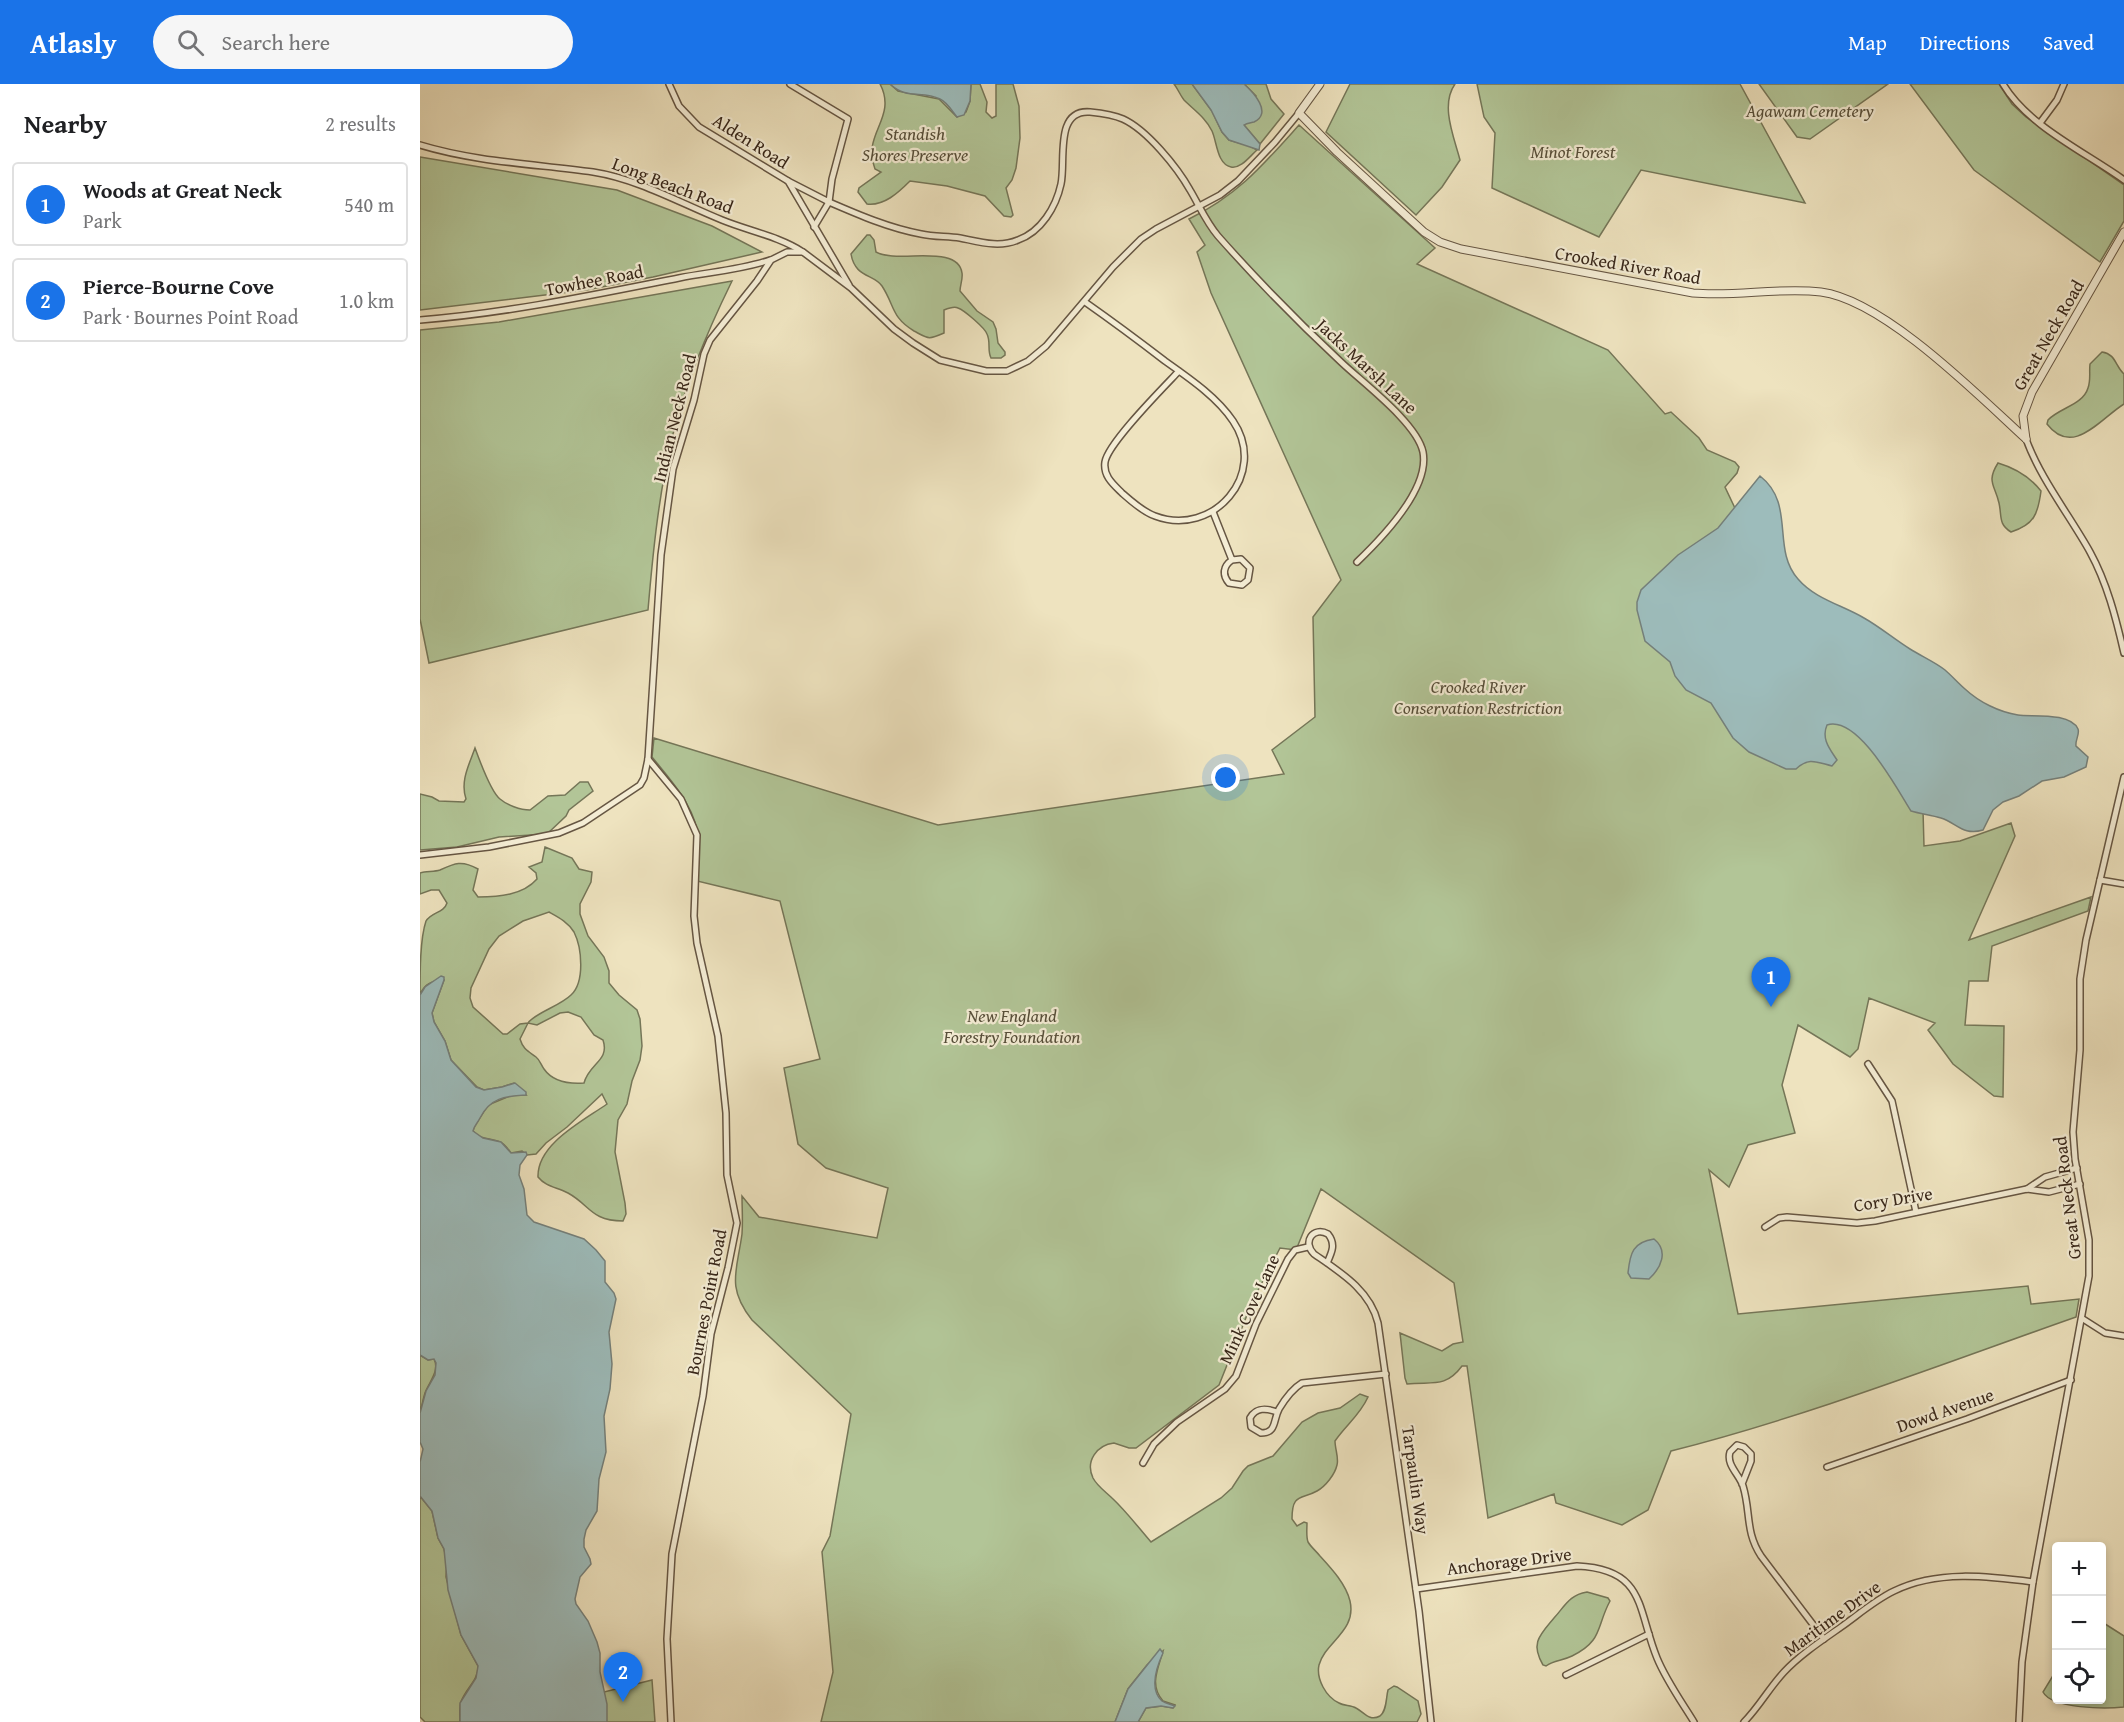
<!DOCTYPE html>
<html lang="en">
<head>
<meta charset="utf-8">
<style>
  :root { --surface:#fff; --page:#f6f6f6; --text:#202124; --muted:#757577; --line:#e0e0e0; --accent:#1a73e8 }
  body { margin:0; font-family:"Gentium Book Plus",serif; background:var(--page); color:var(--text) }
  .controls { position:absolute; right:18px; bottom:18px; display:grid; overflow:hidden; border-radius:6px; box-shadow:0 3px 9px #0003 }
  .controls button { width:54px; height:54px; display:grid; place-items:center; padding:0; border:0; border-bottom:2px solid var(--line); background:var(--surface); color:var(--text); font:30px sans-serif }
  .you { position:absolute; left:806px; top:694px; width:21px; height:21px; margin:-15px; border:4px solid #fff; border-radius:50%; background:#1a73e8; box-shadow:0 0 0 9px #1a73e833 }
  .badge { display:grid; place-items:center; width:39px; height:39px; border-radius:50%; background:var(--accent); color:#fff; font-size:20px; font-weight:700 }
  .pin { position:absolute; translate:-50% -50px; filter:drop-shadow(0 2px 3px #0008) }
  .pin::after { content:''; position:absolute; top:32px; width:21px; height:18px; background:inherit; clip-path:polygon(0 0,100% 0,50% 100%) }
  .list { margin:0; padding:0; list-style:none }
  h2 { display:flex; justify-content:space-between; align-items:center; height:78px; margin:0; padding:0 24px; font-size:26px }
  h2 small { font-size:20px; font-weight:400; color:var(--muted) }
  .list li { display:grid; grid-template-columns:39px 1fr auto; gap:18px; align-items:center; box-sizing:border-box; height:84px; margin:0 12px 12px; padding:0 12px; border:2px solid var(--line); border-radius:6px }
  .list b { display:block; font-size:22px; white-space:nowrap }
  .list p { margin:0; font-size:20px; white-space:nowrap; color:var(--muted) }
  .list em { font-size:20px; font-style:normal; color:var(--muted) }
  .icon { flex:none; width:33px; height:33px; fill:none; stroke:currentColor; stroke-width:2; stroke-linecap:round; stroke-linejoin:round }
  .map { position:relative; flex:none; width:1704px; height:1638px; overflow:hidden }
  header { display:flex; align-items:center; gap:36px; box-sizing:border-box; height:84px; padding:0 30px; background:var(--accent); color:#fff }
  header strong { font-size:28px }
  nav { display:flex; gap:33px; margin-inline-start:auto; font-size:21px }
  .search { width:420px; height:54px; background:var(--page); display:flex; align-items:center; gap:15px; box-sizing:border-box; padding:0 21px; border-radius:33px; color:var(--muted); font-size:22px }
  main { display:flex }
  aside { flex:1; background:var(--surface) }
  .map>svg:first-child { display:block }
  .green { fill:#b2c597; stroke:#757658; stroke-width:1.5; fill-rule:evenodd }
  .water { fill:#9dbcbb; stroke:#75807b; stroke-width:1.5 }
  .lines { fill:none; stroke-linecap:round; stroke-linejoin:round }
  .minor-casing { stroke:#665643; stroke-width:8 }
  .tertiary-casing { stroke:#665643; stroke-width:9 }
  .minor { stroke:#f4edd5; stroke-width:5 }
  .tertiary { stroke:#f4edd5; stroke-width:7 }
  .labels { text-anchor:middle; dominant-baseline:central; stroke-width:4.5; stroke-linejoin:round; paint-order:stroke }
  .park-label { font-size:18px; font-style:italic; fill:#564e39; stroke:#f4edd5 }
  .street-label { font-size:18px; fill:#38271a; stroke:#f4edd5 }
</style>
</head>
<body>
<header>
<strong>Atlasly</strong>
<div class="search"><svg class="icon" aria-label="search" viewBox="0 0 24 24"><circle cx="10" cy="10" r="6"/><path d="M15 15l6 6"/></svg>Search here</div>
<nav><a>Map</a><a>Directions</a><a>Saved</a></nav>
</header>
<main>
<aside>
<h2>Nearby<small>2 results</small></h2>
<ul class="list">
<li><span class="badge">1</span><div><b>Woods at Great Neck</b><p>Park</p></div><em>540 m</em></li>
<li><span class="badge">2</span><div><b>Pierce-Bourne Cove</b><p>Park · Bournes Point Road</p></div><em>1.0 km</em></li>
</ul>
</aside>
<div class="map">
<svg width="1704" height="1638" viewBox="0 0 1704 1638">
  <rect width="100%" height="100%" fill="#eee3bf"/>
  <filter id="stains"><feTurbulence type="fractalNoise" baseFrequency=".00333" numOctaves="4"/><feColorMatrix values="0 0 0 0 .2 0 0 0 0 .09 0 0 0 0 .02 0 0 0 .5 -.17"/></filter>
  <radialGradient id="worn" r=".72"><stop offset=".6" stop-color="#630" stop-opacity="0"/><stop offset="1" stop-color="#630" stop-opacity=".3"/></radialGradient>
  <g class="green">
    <path d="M 460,0 L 470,0 L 478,7 L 519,15 L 537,33 L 546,28 L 550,17 L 551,0 L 560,0 L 567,18 L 566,28 L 572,34 L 576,32 L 576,0 L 593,0 L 599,22 L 600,54 L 596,84 L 592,96 L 586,104 L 593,131 L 591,133 L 584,132 L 565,112 L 527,102 L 490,97 C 478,109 464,122 447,120 L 438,108 L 439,104 L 461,88 L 455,85 C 441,50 478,34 460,0 Z"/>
    <path d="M 754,0 L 772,0 L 792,27 L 802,48 L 809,56 L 830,62 L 837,66 C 830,72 821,85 811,83 C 797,80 797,58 792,47 C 786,34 774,26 764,16 C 760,11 758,5 754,0 Z"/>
    <polygon points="824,0 846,0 851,15 864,30 840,60 824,41 836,12"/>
    <path d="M 930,0 L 1035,0 C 1020,21 1034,53 1040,76 L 1022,103 L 996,131 L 906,48 Z"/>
    <polygon points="1057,0 1320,0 1385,119 1221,86 1179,153 1072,104 1075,49 1064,33"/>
    <polygon points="1339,0 1468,0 1390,55 1377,53"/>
    <polygon points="1490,0 1579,0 1592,20 1606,33 1704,101 1704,137 1680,178 1554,86"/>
    <path d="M 879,41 L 1015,164 L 997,180 L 1188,266 L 1245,330 L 1251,328 L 1279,354 L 1287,366 L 1315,378 L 1319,383 L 1317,389 L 1305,403 L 1331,458 L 1501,655 L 1504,762 L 1540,757 L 1591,739 L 1595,752 L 1549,856 L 1671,813 L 1668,827 L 1572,862 L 1568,897 L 1549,897 L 1545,941 L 1584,942 L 1583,1013 L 1574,1012 L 1533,980 L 1508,946 L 1515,939 L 1449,914 L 1438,965 L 1430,973 L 1378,941 L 1362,1001 L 1375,1049 L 1328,1061 L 1309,1103 L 1289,1086 L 1318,1230 L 1608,1202 L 1611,1220 L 1659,1215 L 1656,1233 C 1522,1280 1389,1332 1251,1367 L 1228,1426 L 1202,1441 L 1136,1419 L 1134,1410 L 1068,1434 L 1047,1282 L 1042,1282 C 1025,1305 1011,1297 987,1300 L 985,1294 L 980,1249 L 1022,1267 L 1033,1260 L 1043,1258 L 1034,1199 L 901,1105 L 876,1166 L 860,1164 L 833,1216 L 799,1301 L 716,1364 L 709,1364 L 694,1359 C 677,1361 665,1377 673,1394 C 677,1402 686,1408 692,1414 C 706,1427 718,1443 731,1458 L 801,1414 L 812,1404 L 823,1387 L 828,1382 L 853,1372 L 882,1338 L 898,1329 L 920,1324 L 940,1310 L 948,1313 C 940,1331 926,1341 915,1357 C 915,1365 919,1374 917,1381 C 915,1390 906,1402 897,1407 C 881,1416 872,1409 872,1435 L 877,1442 L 884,1438 L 887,1439 C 887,1445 886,1452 888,1458 C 891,1463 896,1467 900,1472 C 911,1484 926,1500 930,1517 C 937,1547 905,1558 899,1581 C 896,1595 906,1613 919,1619 C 924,1622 931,1621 936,1624 C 944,1628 949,1638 960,1632 C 967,1627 966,1613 968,1606 L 974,1602 L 977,1603 L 998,1617 L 1001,1630 L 997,1638 L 718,1638 L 726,1624 L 742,1622 L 753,1624 L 755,1621 L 743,1617 C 729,1601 738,1585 743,1567 L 727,1581 L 708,1605 L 695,1638 L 401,1638 L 413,1588 L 402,1468 L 410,1452 L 431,1330 L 332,1236 C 306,1203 317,1187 322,1150 C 323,1137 322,1124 322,1112 L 339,1133 L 457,1154 L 468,1104 L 406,1084 L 378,1060 L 364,984 L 400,975 L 360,817 L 277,797 C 278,785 280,771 279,759 C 277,724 253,699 232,673 L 234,654 L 518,741 L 864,690 L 852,666 L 895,633 L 893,533 L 921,496 L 791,209 L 777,168 L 785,161 L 769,135 C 818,111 843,81 879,41 Z"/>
    <polygon points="0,73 197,106 292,142 342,168 233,193 166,206 0,226"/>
    <path d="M 447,151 L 450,151 L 454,156 L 456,168 C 477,180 538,159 542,189 C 543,195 540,201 540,207 L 557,227 L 573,238 L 576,245 L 578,259 L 585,268 L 585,271 L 581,274 L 571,274 C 567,266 571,258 567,250 C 565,244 544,226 538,224 C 534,222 529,224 524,226 L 524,249 C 508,256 509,255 494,247 C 471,233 475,222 462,202 C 454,190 435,194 431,170 Z"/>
    <path d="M 312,197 C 288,246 266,297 253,350 C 239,408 233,467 228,526 L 9,579 L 0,535 L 0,246 L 79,238 Z"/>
    <path d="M 1682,268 C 1696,270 1695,282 1704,290 L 1704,320 C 1681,334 1653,374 1627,340 L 1628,336 C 1639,324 1663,321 1668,304 C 1671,296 1669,288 1670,280 Z"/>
    <path d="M 1578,379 C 1595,384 1610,393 1621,407 C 1618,430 1614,441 1591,448 C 1578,440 1582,432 1579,419 C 1575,401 1566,398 1578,379 Z"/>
    <path d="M 55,664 C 59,675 71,708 80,715 C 87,721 100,726 110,726 L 128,712 L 145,711 L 160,698 L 168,698 L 173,707 L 149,726 L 146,732 L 127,750 L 79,753 L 37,763 L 0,766 L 0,710 L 12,713 L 19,717 L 44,718 L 46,715 C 40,697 49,681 55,664 Z"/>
    <path d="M 125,763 L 152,774 L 159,785 L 172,788 L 171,798 L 160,820 L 160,830 L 168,852 L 184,873 L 189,887 L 189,899 L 199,911 L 217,926 L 220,935 L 222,962 L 220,976 L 212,997 L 207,1020 L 198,1036 L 195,1068 L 205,1119 L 206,1130 L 203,1137 C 171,1137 170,1121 148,1109 C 137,1103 126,1103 118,1093 C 117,1060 163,1037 187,1020 L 182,1010 L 147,1043 L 126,1059 L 116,1070 L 107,1071 L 102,1067 L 91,1069 C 88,1065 84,1059 80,1058 C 71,1053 61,1057 53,1047 L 54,1043 L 68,1021 L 92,1011 L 106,1011 L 94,999 L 82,1003 L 64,1006 L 57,1003 L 31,976 L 25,957 L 14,938 L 12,929 L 24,896 C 14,896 4,900 0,911 C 0,888 0,855 6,837 C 11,828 24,829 27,819 L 19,806 L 11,806 L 0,810 L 0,789 C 6,787 14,788 20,786 C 35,779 42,776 58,785 L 53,806 L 58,813 C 79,813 103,811 117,795 L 116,789 L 109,783 L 122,778 ZM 129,828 C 138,833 148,838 154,848 C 162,864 165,898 151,911 C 140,922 115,929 108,939 L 100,940 L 87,950 L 83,950 L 53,923 L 50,914 L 51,904 L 69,865 L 79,852 L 103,837 ZM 148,928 L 161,933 L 174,951 L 183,956 C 190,977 169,979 164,999 C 150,1000 133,998 124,985 C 121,981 120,976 116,973 C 108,967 103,965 100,955 L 108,939 L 117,941 L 140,929 Z"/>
    <path d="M 0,1271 L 8,1276 L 14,1275 C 20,1287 9,1298 5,1309 C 3,1315 2,1322 0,1329 Z"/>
    <path d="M 0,1412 L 12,1427 L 18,1454 L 24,1465 L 27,1478 L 26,1493 L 41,1551 L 58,1582 C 59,1596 45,1605 41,1618 C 39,1624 40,1632 40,1638 L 5,1638 L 0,1633 Z"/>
    <path d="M 1167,1508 L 1188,1514 L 1190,1517 C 1176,1543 1183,1557 1152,1572 C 1142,1577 1134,1576 1126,1582 L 1123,1581 C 1110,1559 1120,1551 1134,1534 C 1145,1522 1149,1511 1167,1508 Z"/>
    <path d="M 1682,1538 L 1704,1552 L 1704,1623 C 1686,1625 1632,1625 1623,1608 L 1634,1590 L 1635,1570 L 1636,1568 L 1636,1616 L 1682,1616 Z"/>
    <polygon points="232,1596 235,1638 176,1638 172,1611"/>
  </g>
  <g class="water">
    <path d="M 470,0 L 551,0 L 550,17 L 544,31 L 537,33 C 532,27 527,18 520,15 C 502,6 487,16 470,0 Z"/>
    <path d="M 772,0 L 824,0 C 833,8 853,29 834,38 C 830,39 827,39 824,41 L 840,60 L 839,66 L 809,56 L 802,48 L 791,26 Z"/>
    <path d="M 1340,392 C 1376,420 1351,465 1378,495 C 1395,515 1422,521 1444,534 C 1460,543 1474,555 1490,565 C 1501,572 1515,578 1525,586 C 1532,592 1538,599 1545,605 C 1559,618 1579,628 1598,631 C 1612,633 1650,628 1658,645 C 1660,650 1655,656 1656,662 L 1668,673 L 1666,683 L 1644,693 L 1622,697 L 1599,712 L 1583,718 L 1573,726 L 1563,746 C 1543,752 1537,739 1521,734 C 1511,731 1501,730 1491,727 C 1477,705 1438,631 1407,641 C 1401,655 1410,665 1417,676 L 1412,682 C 1396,678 1389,673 1376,685 L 1366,685 L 1329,668 L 1313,654 L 1291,619 L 1266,606 L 1255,592 L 1250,578 L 1225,557 L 1217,526 L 1217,518 L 1221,506 L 1258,471 L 1298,444 Z"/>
    <path d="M 21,892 L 24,893 L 24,896 L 12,929 L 14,938 L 25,957 L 31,976 L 56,1003 L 64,1006 L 82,1003 L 95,999 L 106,1008 L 106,1011 C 85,1012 70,1014 60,1034 C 57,1040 54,1042 53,1047 L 63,1054 L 81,1058 L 91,1069 L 106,1068 L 107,1071 L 100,1081 L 99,1091 L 104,1105 L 107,1131 L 114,1138 L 164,1155 L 176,1166 L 185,1177 L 185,1198 L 194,1209 L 196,1215 L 189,1248 L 192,1280 L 190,1305 L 184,1332 L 186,1368 L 179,1395 L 177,1427 L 166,1446 L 164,1455 L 164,1463 L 170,1475 L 171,1480 L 160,1493 L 155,1515 L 156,1520 L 168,1537 L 177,1558 L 180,1569 L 180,1588 L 187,1620 L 187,1638 L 40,1638 L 40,1619 L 56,1594 L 58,1582 L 41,1551 L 28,1506 L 24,1465 L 18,1454 L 12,1427 L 0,1412 L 0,1378 L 3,1365 L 0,1358 L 0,1329 L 6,1307 L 15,1291 L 16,1279 L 14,1275 L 8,1276 L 0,1271 L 0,911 L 5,903 Z"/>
    <path d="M 1234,1155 C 1249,1167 1241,1184 1229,1195 L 1211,1194 L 1208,1189 C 1210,1169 1213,1158 1234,1155 Z"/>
    <path d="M 740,1565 L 743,1569 C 737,1582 729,1605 742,1617 C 746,1620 751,1620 755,1622 L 753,1624 L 741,1622 L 726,1624 L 718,1638 L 695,1638 L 708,1605 Z"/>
  </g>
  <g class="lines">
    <g class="minor-casing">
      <g id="minor">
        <polyline points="249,0 259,22 279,43 368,97 429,201"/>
        <path d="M 1583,0 C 1608,42 1665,68 1704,96"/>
        <polyline points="1620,39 1637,16 1644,0"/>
        <path d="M 0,61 C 56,78 115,80 173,88 C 218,95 260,119 302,136 C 329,147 358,152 383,168"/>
        <polyline points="368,97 409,118 412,95 428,35 370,0"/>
        <path d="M 394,143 L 409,118 C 439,131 469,144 501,150 C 514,153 527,152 540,154 C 560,158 579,164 598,156 C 621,148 636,123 641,100 C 646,77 634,25 670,28 C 680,29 694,31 703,35 C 727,46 757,83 770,106 C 779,121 786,138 798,152 C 837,196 878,238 921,278 C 943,299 997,339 1003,368 C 1010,405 962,454 937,478"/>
        <path d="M 665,218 C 692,237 719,257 745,277 C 769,294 797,313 813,337 C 849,390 793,454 735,432 C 723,428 711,417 702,409 C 693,400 683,392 685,378 C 688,359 743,304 759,287"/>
        <path d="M 0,236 C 88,229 173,211 259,194 C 289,188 321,186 350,176"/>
        <path d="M 1606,355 C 1620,394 1650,432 1670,468 C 1687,499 1696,534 1704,569"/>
        <path d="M 793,428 L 812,476 C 803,482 802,491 809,499 L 822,501 L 828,496 L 830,484 L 821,475 L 812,476"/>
        <polyline points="228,675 261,715 277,751 274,832 277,859 298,952 306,1029 307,1091 317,1139 308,1184 291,1250 283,1312 252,1470 247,1555 251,1638"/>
        <polyline points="0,771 69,763 139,749 163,739 220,701 224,694 228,675 241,471 253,385 274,316 284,270 290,256 337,197 351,176 367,168 383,168 431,204 474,245 493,259 520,276 566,287 587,287 608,277 626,262 693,183 721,155 736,145 800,111 818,97 855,58 879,29"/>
        <polyline points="1680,796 1704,800"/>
        <polyline points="1448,980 1472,1017 1496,1128"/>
        <polyline points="1607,1105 1625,1093 1657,1084"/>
        <polyline points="1345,1143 1359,1134 1367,1133 1437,1139 1455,1137 1607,1105 1629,1108 1660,1100"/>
        <path d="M 907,1179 C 912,1168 916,1160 908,1150 C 893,1142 882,1158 894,1170 C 920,1188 950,1206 958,1239 L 999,1527 L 1011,1638"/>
        <polyline points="1663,1235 1685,1249 1704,1252"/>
        <path d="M 857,1328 C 846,1324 836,1323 830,1334 L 831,1343 L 841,1349 C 857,1349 853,1336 859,1325 C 865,1315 872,1305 882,1299 L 966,1290"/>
        <polyline points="723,1379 734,1360 757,1338 805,1305 816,1292 836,1240 868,1175 875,1166 888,1163"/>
        <polyline points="1407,1383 1547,1335 1651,1296"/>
        <path d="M 1322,1400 L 1331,1377 L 1331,1370 L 1324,1363 L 1317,1361 L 1310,1368 C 1306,1381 1319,1390 1323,1402 C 1331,1428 1325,1448 1341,1472 L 1404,1555"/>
        <path d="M 996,1505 L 1157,1482 C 1226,1485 1217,1525 1237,1574 C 1246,1596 1261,1617 1274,1638"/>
        <polyline points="1146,1591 1229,1550"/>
        <path d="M 1324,1638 C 1339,1623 1349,1604 1364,1588 C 1380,1571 1401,1557 1421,1543 C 1438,1531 1455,1516 1474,1507 C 1517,1486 1567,1492 1613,1498"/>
        <polyline points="1599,1638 1602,1578 1613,1498 1669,1192 1669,1156 1655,1075 1653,1048 1660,966 1660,895 1666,856 1704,693"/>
      </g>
    </g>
    <g class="tertiary-casing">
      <g id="tertiary">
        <path d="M 900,0 L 879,29 L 917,68 L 1004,148 L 1020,158 L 1041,165 L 1273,209 C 1316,213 1358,203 1401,208 C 1464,216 1559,312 1606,355"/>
        <polyline points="1606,355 1603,332 1612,308 1704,148"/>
      </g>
    </g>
    <use href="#minor" class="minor"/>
    <use href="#tertiary" class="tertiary"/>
  </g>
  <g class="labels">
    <g class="park-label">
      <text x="1390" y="26">Agawam Cemetery</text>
      <text x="495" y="49">Standish<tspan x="495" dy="21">Shores Preserve</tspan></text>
      <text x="1153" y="67">Minot Forest</text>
      <text x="1058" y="602">Crooked River<tspan x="1058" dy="21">Conservation Restriction</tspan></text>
      <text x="592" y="931">New England<tspan x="592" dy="21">Forestry Foundation</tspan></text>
    </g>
    <g class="street-label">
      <text transform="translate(331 57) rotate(32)">Alden Road</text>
      <text transform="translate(253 101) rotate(21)">Long Beach Road</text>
      <text transform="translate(1208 181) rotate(10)">Crooked River Road</text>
      <text transform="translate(174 196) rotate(-11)">Towhee Road</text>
      <text transform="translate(1628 251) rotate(-60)">Great Neck Road</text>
      <text transform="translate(947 282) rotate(43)">Jacks Marsh Lane</text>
      <text transform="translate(254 334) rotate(-76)">Indian Neck Road</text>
      <text transform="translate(1647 1114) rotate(-97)">Great Neck Road</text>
      <text transform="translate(1473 1115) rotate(-9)">Cory Drive</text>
      <text transform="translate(286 1218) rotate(-79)">Bournes Point Road</text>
      <text transform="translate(829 1225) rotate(-65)">Mink Cove Lane</text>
      <text transform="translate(1525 1326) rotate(-19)">Dowd Avenue</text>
      <text transform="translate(996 1396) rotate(82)">Tarpaulin Way</text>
      <text transform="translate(1089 1477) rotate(-7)">Anchorage Drive</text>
      <text transform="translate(1412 1534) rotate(-36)">Maritime Drive</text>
    </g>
  </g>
  <rect width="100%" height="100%" filter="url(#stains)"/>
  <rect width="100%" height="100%" fill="url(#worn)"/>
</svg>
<div class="controls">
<button>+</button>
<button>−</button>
<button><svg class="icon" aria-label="locate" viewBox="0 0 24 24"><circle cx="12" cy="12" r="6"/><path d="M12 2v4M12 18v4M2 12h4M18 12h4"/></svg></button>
</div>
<div class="you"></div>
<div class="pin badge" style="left:1351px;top:923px">1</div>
<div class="pin badge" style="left:203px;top:1618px">2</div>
</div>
</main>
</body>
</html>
